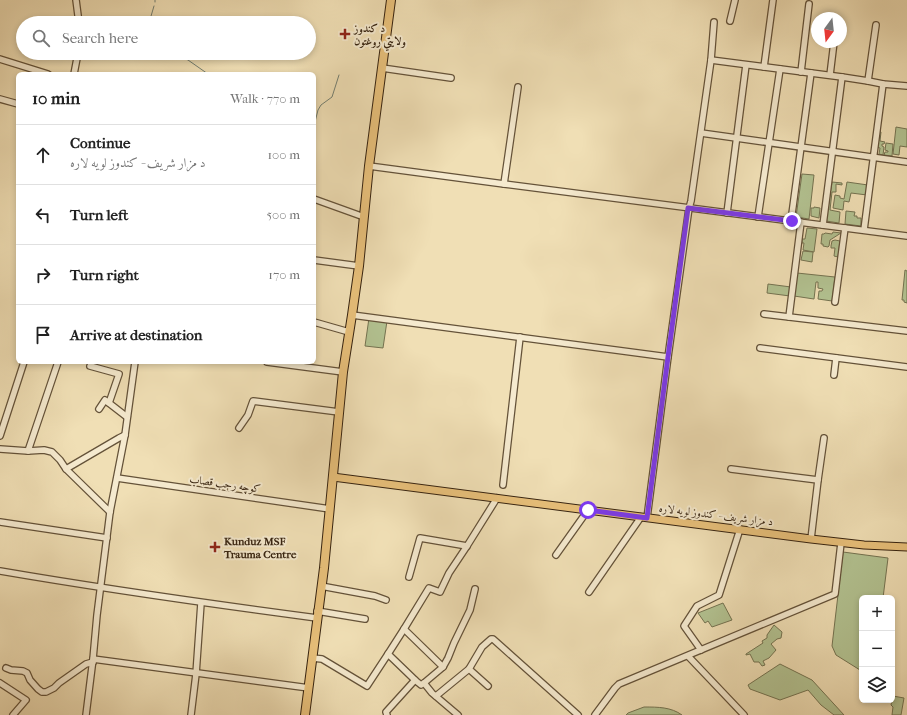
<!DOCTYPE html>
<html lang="en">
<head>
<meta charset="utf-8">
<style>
  :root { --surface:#fff; --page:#f6f6f6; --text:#222; --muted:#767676; --line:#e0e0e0 }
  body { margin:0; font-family:"IM FELL French Canon",Amiri,serif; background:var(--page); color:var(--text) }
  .controls { position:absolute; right:12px; bottom:12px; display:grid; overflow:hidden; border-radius:6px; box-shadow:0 2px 6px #0003 }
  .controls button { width:36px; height:36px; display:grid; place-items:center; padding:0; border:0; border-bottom:1px solid var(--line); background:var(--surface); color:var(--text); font:20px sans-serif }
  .compass { position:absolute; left:811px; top:12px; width:36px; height:36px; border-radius:50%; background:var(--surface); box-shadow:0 2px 6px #0003; rotate:195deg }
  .stop { position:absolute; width:12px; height:12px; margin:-9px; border:3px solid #7c3aed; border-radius:50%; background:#fff }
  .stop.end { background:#7c3aed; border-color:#fff; box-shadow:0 1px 4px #0008 }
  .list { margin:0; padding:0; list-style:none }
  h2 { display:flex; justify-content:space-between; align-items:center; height:52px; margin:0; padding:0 16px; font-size:17px }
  h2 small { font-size:13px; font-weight:400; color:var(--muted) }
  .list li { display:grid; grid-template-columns:26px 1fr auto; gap:12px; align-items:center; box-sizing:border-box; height:60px; padding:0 16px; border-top:1px solid var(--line) }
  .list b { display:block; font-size:15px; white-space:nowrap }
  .list p { margin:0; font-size:13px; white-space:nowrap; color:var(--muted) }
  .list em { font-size:13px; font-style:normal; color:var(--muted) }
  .icon { flex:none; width:22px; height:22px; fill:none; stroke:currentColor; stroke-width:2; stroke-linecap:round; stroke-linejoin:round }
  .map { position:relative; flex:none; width:907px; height:715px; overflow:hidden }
  .search { position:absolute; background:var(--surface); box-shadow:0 2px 6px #0003; left:16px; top:16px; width:300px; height:44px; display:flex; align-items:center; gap:10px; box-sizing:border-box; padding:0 14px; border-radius:22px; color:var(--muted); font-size:15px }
  .panel { position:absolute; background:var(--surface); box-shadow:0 2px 6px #0003; left:16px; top:72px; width:300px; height:292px; border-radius:6px }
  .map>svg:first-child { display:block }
  .green { fill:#b3c392; stroke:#747351 }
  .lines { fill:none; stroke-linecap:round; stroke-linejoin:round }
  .stream { stroke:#737f72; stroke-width:1 }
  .minor-casing { stroke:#645239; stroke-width:8 }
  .major-casing { stroke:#362310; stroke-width:9 }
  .highway-casing { stroke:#362310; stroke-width:10 }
  .minor { stroke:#f5eacf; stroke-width:5.5 }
  .major { stroke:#e8c07a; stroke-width:7 }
  .highway { stroke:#e8c07a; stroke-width:8 }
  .route { stroke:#7c3aed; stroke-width:5 }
  .poi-dot { fill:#8f2418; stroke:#f5eacf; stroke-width:1.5 }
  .labels { text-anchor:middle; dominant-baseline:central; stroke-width:4; stroke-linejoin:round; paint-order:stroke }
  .poi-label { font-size:11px; font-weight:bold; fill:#362310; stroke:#f5eacf; text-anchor:start }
  .street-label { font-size:11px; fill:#362310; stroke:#f5eacf }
</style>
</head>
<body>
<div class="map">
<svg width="907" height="715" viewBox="0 0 907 715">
  <rect width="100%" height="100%" fill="#f0dfb5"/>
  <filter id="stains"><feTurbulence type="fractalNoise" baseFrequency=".005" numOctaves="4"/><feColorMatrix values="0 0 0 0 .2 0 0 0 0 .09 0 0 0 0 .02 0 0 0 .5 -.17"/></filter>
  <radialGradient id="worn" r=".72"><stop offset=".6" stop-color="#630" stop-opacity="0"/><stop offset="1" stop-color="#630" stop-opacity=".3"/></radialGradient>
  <g class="green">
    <polygon points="896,127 907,129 907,147 900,146 899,155 893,154"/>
    <polygon points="879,131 881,132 880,141 885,142 884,144 882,144 882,146 884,147 883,155 879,154 880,148 876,147"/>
    <polygon points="886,143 893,144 892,156 884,155 885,152 888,152 888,151 885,150"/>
    <polygon points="802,174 814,175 809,219 796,217"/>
    <polygon points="832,182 842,183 842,185 836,184 836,192 832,192 830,210 840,212 839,223 826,221"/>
    <polygon points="847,182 868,185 867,195 851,193 849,202 844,201 843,210 833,208 835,195 840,196 840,198 844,199"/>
    <polygon points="814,207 820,208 819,218 811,216 811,208 814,208"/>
    <polygon points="846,211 855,212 854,216 857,216 857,218 861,218 861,226 845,224"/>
    <polygon points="807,228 817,229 814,252 803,250 804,243 802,243 802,239 805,239"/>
    <polygon points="833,232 841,233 830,240 829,246 828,247 823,246 823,244 821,244 822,234 824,234 825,233 832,234"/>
    <polygon points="835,240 840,241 838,257 834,256 835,248 831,248 831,246 832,241"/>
    <polygon points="803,251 813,252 812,262 801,260"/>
    <polygon points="905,270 907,271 907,303 904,302 904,300 902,300"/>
    <polygon points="797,273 835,277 832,301 818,299 819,291 822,291 823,289 818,288 818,282 816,282 814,299 794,296"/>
    <polygon points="768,284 791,287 790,296 767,293"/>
    <polygon points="369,318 387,321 383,348 365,346"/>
    <polygon points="843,552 888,558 883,598 862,598 862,658 860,670 836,655 832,646"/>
    <polygon points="723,603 732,620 712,627 708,621 705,623 698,613"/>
    <polygon points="774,625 782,632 781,638 777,639 771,644 776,650 769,658 763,661 765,665 762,666 759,662 754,662 750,654 746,655 746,654 763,643 762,641 767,638 767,635"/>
    <polygon points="780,664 812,680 844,715 834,715 821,705 808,690 780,700 750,689 748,685"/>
    <polygon points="893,696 904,698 901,715 892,715 893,707 891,705"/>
    <path d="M 644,707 C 658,707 671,707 682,715 L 626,715 L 628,713 Z"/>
  </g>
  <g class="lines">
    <g class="stream">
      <polyline points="155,0 155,2"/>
      <polyline points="149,23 154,6"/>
      <polyline points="172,53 188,60 208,74"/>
      <polyline points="314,126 318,110 321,105 332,97 339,75"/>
      <polyline points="314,171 315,171"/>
    </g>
    <g class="minor-casing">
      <g id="minor">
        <polyline points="76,0 79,23"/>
        <polyline points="730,21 735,0"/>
        <polyline points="0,59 48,74"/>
        <polyline points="711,60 842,77 868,81 883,84 907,86"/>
        <polyline points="764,67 773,0"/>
        <polyline points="382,68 451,78"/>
        <polyline points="801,72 809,4"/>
        <polyline points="74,74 78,53"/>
        <polyline points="830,75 834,42"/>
        <polyline points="868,81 876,25"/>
        <polyline points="0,99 18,104"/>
        <polyline points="701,133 907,162"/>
        <polyline points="369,166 504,184 907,236"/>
        <polyline points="504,184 518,87"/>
        <polyline points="314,199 364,217"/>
        <polyline points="727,213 746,65"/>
        <polyline points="758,217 780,69"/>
        <polyline points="791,221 811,73"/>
        <polyline points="823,225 842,77"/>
        <polyline points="864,230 883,84"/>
        <polyline points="314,260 359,266"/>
        <polyline points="835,302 845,228"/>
        <polyline points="764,314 907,331"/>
        <polyline points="352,315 668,357"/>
        <polyline points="789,317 801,222"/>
        <polyline points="314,322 349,332"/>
        <polyline points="760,348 907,367"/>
        <polyline points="267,362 343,372"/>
        <polyline points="90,366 119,374 109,403"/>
        <polyline points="834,375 836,358"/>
        <polyline points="99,409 105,400 127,417"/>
        <polyline points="239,428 248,415 253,401 339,412"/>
        <polyline points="0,436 24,362"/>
        <polyline points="0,449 28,451 44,450 52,452 60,460 66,469 110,512"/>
        <polyline points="28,451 58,362"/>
        <polyline points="66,469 119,438 125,435"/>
        <polyline points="731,469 818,480"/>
        <polyline points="117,478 330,509"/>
        <polyline points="503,485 520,337"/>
        <polyline points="647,518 668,357 689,208 691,201 711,60 714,22"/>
        <polyline points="0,522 107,538"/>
        <polyline points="811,539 818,480 824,438"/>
        <polyline points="556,555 588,510"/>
        <path d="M 0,571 C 105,589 211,604 317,618"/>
        <polyline points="409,577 420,538 467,546"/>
        <polyline points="321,586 375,596 386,600"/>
        <polyline points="589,592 641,517"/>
        <polyline points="317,611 365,619"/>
        <polyline points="404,629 443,667"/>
        <polyline points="701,650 684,626 697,606 719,595 740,529"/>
        <polyline points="388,654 404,629 429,588 440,592 449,573 467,546 497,498"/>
        <polyline points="688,656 744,715"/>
        <polyline points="312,658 322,659 367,686 388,654 415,680"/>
        <polyline points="93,659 309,688"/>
        <polyline points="6,668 11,670 23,671 27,673 30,680 38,689 42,692 46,692 54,688 59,683 86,664 93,662"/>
        <polyline points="469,669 488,686"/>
        <polyline points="0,683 26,700 13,715"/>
        <polyline points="424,683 432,693 458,715"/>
        <polyline points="436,696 469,669 482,647 491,639 493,639 578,715"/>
        <polyline points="86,715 93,659 97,615 110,512 125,435 135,362"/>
        <polyline points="191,715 196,674 201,603"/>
        <polyline points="387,715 386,712 415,680 421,685 424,683 443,667 448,658 454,643 470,610 475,589"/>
        <polyline points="595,715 615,688 619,684 835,594 841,543"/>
      </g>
    </g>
    <g class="major-casing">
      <polyline id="major" points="333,477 811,539 864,545 907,547"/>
    </g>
    <g class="highway-casing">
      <polyline id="highway" points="305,715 324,568 343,372 352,315 359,266 369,166 391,0"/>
    </g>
    <use href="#minor" class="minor"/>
    <use href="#major" class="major"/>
    <use href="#highway" class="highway"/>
  </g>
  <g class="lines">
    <polyline class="route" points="588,510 647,518 668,357 688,208 792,221"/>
  </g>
  <g class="poi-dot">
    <path d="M343 28h4v4h4v4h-4v4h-4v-4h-4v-4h4z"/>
    <path d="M213 541h4v4h4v4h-4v4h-4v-4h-4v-4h4z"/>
  </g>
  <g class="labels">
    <g class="poi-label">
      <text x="354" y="28">د کندوز<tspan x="354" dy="13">ولایتي روغتون</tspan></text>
      <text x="224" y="541">Kunduz MSF<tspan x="224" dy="13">Trauma Centre</tspan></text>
    </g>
    <g class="street-label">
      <text transform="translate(225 484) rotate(8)">کوچه رجب قصاب</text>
      <text transform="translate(716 515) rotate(7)">د مزار شریف - کندوز لویه لاره</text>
    </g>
  </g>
  <rect width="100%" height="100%" filter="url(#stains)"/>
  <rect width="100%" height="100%" fill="url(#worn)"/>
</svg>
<div class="controls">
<button>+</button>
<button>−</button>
<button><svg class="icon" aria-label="layers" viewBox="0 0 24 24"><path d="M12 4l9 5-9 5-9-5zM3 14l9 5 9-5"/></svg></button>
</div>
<svg class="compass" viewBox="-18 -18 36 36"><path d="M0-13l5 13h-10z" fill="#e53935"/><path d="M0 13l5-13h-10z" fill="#767676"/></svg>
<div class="stop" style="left:588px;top:510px"></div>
<div class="stop end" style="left:792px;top:221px"></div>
<div class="search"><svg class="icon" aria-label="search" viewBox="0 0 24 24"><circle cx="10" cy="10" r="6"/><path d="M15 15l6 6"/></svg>Search here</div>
<section class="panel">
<h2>10 min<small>Walk · 770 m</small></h2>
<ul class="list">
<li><svg class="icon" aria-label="ahead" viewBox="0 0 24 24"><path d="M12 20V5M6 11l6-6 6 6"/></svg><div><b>Continue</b><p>د مزار شریف - کندوز لویه لاره</p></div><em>100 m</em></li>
<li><svg class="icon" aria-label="left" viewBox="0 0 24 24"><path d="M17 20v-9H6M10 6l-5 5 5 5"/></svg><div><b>Turn left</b></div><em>500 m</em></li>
<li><svg class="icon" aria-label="right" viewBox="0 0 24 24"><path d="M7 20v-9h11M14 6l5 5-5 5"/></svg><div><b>Turn right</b></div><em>170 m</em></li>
<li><svg class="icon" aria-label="arrive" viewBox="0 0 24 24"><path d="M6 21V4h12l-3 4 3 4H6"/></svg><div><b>Arrive at destination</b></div></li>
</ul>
</section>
</div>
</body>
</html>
